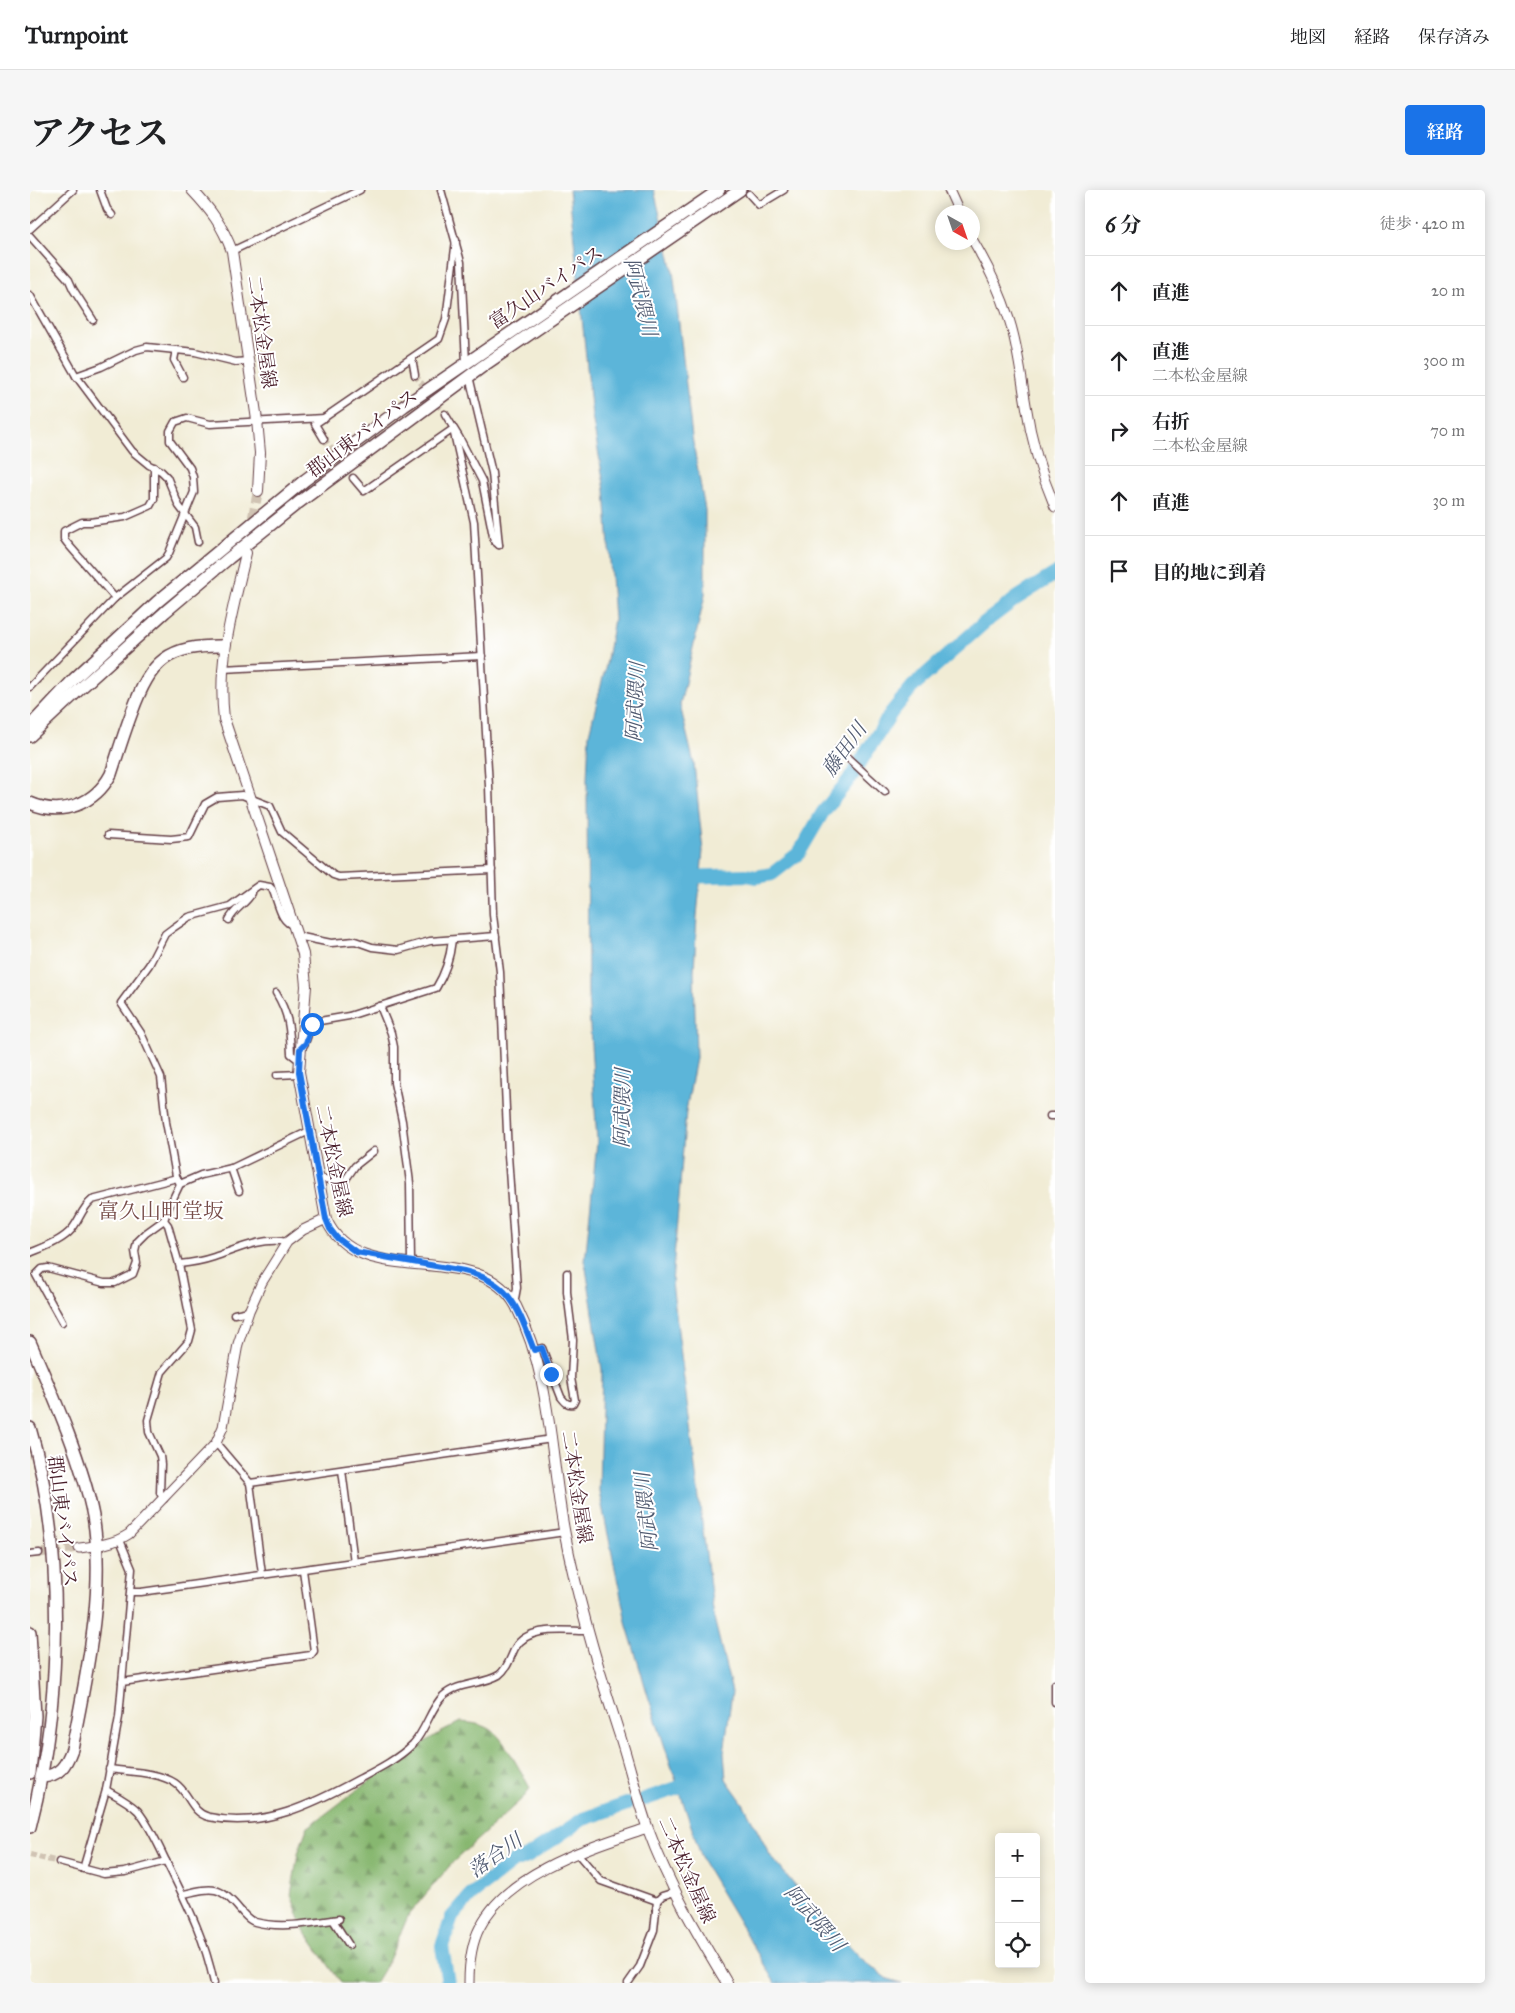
<!DOCTYPE html>
<html lang="ja">
<head>
<meta charset="utf-8">
<style>
  :root { --surface:#fff; --page:#f6f6f6; --text:#202124; --muted:#757577; --line:#e0e0e0; --accent:#1a73e8 }
  body { margin:0; font-family:"IM FELL Great Primer","Noto Serif JP",serif; background:var(--page); color:var(--text) }
  .controls { position:absolute; right:15px; bottom:15px; display:grid; overflow:hidden; border-radius:5px; box-shadow:0 2px 12px #0003 }
  .controls button { width:45px; height:45px; display:grid; place-items:center; padding:0; border:0; border-bottom:1px solid var(--line); background:var(--surface); color:var(--text); font:25px sans-serif }
  .compass { position:absolute; left:905px; top:15px; width:45px; height:45px; border-radius:50%; background:var(--surface); box-shadow:0 2px 12px #0003; rotate:140deg }
  .stop { position:absolute; width:15px; height:15px; margin:-11px; border:4px solid #1a73e8; border-radius:50%; background:#fff }
  .stop.end { background:#1a73e8; border-color:#fff; box-shadow:0 1px 5px #0008 }
  .list { margin:0; padding:0; list-style:none }
  h2 { display:flex; justify-content:space-between; align-items:center; height:65px; margin:0; padding:0 20px; font-size:21px }
  h2 small { font-size:16px; font-weight:400; color:var(--muted) }
  .list li { display:grid; grid-template-columns:32px 1fr auto; gap:15px; align-items:center; box-sizing:border-box; height:70px; padding:0 20px; border-top:1px solid var(--line) }
  .list b { display:block; font-size:19px; white-space:nowrap }
  .list p { margin:0; font-size:16px; white-space:nowrap; color:var(--muted) }
  .list em { font-size:16px; font-style:normal; color:var(--muted) }
  .icon { flex:none; width:28px; height:28px; fill:none; stroke:currentColor; stroke-width:2; stroke-linecap:round; stroke-linejoin:round }
  .map { position:relative; flex:none; width:1025px; height:1793px; overflow:hidden; border-radius:5px }
  header { display:flex; align-items:center; gap:30px; box-sizing:border-box; height:70px; padding:0 25px; background:var(--surface); border-bottom:1px solid var(--line) }
  header strong { font-size:24px }
  nav { display:flex; gap:28px; margin-inline-start:auto; font-size:18px }
  .intro { display:flex; align-items:center; justify-content:space-between; box-sizing:border-box; height:120px; padding:0 30px }
  h1 { margin:0; font-size:35px }
  .button { padding:12px 22px; border-radius:5px; background:var(--accent); color:#fff; font-size:18px; font-weight:700 }
  main { display:flex; gap:30px; padding:0 30px }
  aside { flex:1; background:var(--surface); border-radius:5px; box-shadow:0 2px 12px #0003 }
  .map>svg:first-child { display:block }
  .forest { fill:url(#forest-firs); stroke:#686b4e }
  .water { fill:#5bb5d9; stroke:#526a82 }
  .lines { fill:none; stroke-linecap:round; stroke-linejoin:round }
  .river { stroke:#5bb5d9; stroke-width:14 }
  .street-tunnel { stroke:#d0c3b3; stroke-width:6; stroke-dasharray:6 3; stroke-linecap:butt }
  .secondary-tunnel { stroke:#d0c3b3; stroke-width:9; stroke-dasharray:9 4.5; stroke-linecap:butt }
  .primary-tunnel { stroke:#d0c3b3; stroke-width:10; stroke-dasharray:10 5; stroke-linecap:butt }
  .street-casing { stroke:#633e44; stroke-width:9 }
  .secondary-casing { stroke:#633e44; stroke-width:11 }
  .primary-casing { stroke:#633e44; stroke-width:12 }
  .highway-casing { stroke:#633e44; stroke-width:14 }
  .street { stroke:#fff; stroke-width:6 }
  .secondary { stroke:#fff; stroke-width:9 }
  .primary { stroke:#fff; stroke-width:10 }
  .highway { stroke:#fff; stroke-width:11 }
  .route { stroke:#1a73e8; stroke-width:6 }
  .labels { text-anchor:middle; dominant-baseline:central; stroke-width:4; stroke-linejoin:round; paint-order:stroke }
  .street-label { font-size:19px; fill:#4a1f2b; stroke:#fff }
  .water-label { font-size:20px; font-style:italic; fill:#515b71; stroke:#fff }
  .quarter-label { font-size:21px; fill:#774d49; stroke:#fff }
</style>
</head>
<body>
<header>
<strong>Turnpoint</strong>
<nav><a>地図</a><a>経路</a><a>保存済み</a></nav>
</header>
<div class="intro"><h1>アクセス</h1><a class="button">経路</a></div>
<main>
<div class="map">
<svg width="1025" height="1793" viewBox="0 0 1025 1793">
  <defs>
    <pattern id="forest-firs" width="22" height="20" patternUnits="userSpaceOnUse" patternTransform="scale(1.25)"><rect width="22" height="20" fill="#87b770"/><path d="M5 1l3.5 6h-7zM16 11l3.5 6h-7z" fill="#70945c"/></pattern>
  </defs>
  <rect width="100%" height="100%" fill="#fff"/>
  <filter id="ink" filterUnits="userSpaceOnUse"><feTurbulence type="fractalNoise" baseFrequency=".02" numOctaves="2"/><feDisplacementMap in="SourceGraphic" scale="10" xChannelSelector="R" yChannelSelector="G"/><feConvolveMatrix kernelMatrix="1 2 1 2 8 2 1 2 1" color-interpolation-filters="sRGB"/></filter>
  <filter id="wash" filterUnits="userSpaceOnUse"><feTurbulence type="fractalNoise" baseFrequency=".0096" numOctaves="4" result="noise"/><feDisplacementMap in="SourceGraphic" scale="20" xChannelSelector="R" yChannelSelector="G"/><feGaussianBlur stdDeviation="1.12" result="paint"/><feColorMatrix in="noise" values="0 0 0 0 0 0 0 0 0 0 0 0 0 0 0 0 0 1.4 0 .05"/><feComposite in="paint" operator="in"/></filter>
  <g filter="url(#wash)">
    <rect width="100%" height="100%" fill="#f1ecd5"/>
    <path class="forest" d="M 431,1532 C 442,1533 455,1534 464,1542 C 476,1552 492,1584 500,1598 L 495,1606 L 423,1672 L 379,1724 L 359,1770 L 345,1793 L 311,1793 L 274,1740 L 261,1705 L 268,1663 L 277,1638 L 356,1578 L 404,1546 Z"/>
    <polygon class="water" points="539,0 624,0 643,81 662,247 675,320 675,405 650,515 664,574 673,661 667,726 664,781 666,868 656,921 642,1093 684,1428 702,1502 694,1563 696,1589 713,1613 740,1665 779,1713 832,1769 858,1789 872,1793 745,1793 673,1672 619,1509 597,1436 569,1301 572,1180 555,1072 567,952 558,804 557,589 559,544 576,475 584,429 575,300 562,226"/>
    <g class="lines">
      <g class="river">
        <polyline points="653,687 716,685 726,687 742,684 769,663 793,622 821,587 861,523 883,496 954,433 987,408 1025,384"/>
        <polyline points="615,1609 665,1592"/>
        <polyline points="418,1793 412,1756 422,1727 441,1705 483,1672 497,1667 553,1629 597,1614"/>
      </g>
    </g>
  </g>
  <g filter="url(#ink)">
    <g class="lines">
      <g class="street-tunnel">
        <polyline points="385,185 415,224"/>
        <polyline points="294,249 323,288"/>
        <polyline points="0,1665 29,1672"/>
      </g>
      <polyline class="secondary-tunnel" points="9,1363 49,1358"/>
      <polyline class="primary-tunnel" points="217,357 228,301"/>
      <g class="street-casing">
        <g id="street">
          <polyline points="70,0 77,19 82,25"/>
          <polyline points="411,0 431,72 436,173"/>
          <polyline points="719,4 729,15 754,0"/>
          <polyline points="0,39 43,0"/>
          <polyline points="0,46 39,90 43,99 63,130"/>
          <polyline points="202,61 330,0"/>
          <polyline points="0,105 46,186 102,261 119,275 131,281 137,287 149,316 165,337 168,352"/>
          <polyline points="146,160 144,170 153,187"/>
          <polyline points="382,168 385,185"/>
          <polyline points="46,186 71,177 106,160 117,157 165,162 206,172 218,171"/>
          <polyline points="439,186 462,283 469,355"/>
          <polyline points="415,224 429,247 452,291 464,351 469,355"/>
          <polyline points="294,249 285,234 409,149 416,129 426,50"/>
          <polyline points="323,288 334,301 423,239 444,332 459,596 463,725 470,782 478,965 487,1098 484,1114"/>
          <polyline points="85,408 37,353 34,349 34,341 52,332 60,332 95,327 120,316 124,309 124,277"/>
          <polyline points="192,479 452,466"/>
          <polyline points="0,497 85,408 136,368 139,363 164,302 163,287 160,278 140,251 140,241 145,232 157,228 180,234 295,228"/>
          <polyline points="808,559 855,602"/>
          <polyline points="78,645 141,649 159,647 175,614 187,607 212,605 240,616 252,642 303,685 309,687 462,680"/>
          <path d="M 199,730 C 204,719 216,714 222,703"/>
          <path d="M 264,735 C 250,734 248,710 242,699 L 240,697 L 229,695 L 200,716 L 159,727 L 143,738 L 135,744 L 119,775 L 91,813 L 111,843 L 131,887 L 136,932 L 146,986 L 150,994 L 171,985 L 202,978 L 279,941"/>
          <polyline points="267,746 301,753 325,751 342,757 368,760 400,751 466,746"/>
          <path d="M 246,803 C 259,824 260,840 261,864 L 270,871"/>
          <polyline points="350,816 361,843 364,857 364,893 372,931 380,993 381,1073"/>
          <path d="M 271,859 C 279,851 277,839 284,832 L 319,826 L 406,798 C 416,782 420,768 422,750"/>
          <polyline points="247,885 269,884"/>
          <polyline points="1020,926 1025,926"/>
          <polyline points="201,978 209,1001"/>
          <polyline points="288,988 314,992 325,976 344,961"/>
          <path d="M 0,1063 C 14,1057 32,1051 42,1039 C 50,1029 52,1018 62,1010 L 147,988"/>
          <path d="M 149,1074 C 160,1073 172,1071 184,1067 C 208,1059 231,1047 257,1052"/>
          <polyline points="204,1124 219,1121"/>
          <polyline points="32,1132 6,1085 12,1079 18,1078 74,1093 85,1093 103,1084 107,1073 105,1061 107,1052 116,1043 134,1030 139,1017 150,994"/>
          <path d="M 504,1160 L 512,1158 L 531,1207 C 535,1212 537,1215 543,1214 L 545,1210 L 541,1188 L 543,1150 L 537,1102 L 537,1083"/>
          <polyline points="186,1253 220,1293 232,1384"/>
          <polyline points="312,1280 324,1372"/>
          <polyline points="220,1293 522,1249"/>
          <polyline points="134,1309 130,1303 131,1274 130,1266 119,1242 118,1230 132,1182 159,1151 162,1140 149,1074 138,1035 134,1030"/>
          <polyline points="0,1364 9,1363"/>
          <polyline points="101,1402 111,1402 535,1342"/>
          <polyline points="92,1492 281,1465 284,1461 273,1380"/>
          <polyline points="1025,1494 1025,1512"/>
          <path d="M 79,1579 C 100,1582 128,1582 145,1593 C 160,1603 160,1622 179,1627 C 233,1639 283,1614 329,1589 C 348,1579 368,1569 383,1554 C 396,1540 400,1519 413,1506 C 428,1492 452,1495 469,1485 C 478,1478 480,1468 485,1458 C 498,1435 535,1441 557,1441"/>
          <path d="M 76,1600 C 87,1606 99,1612 108,1621 C 120,1636 128,1654 136,1671 C 157,1714 174,1746 184,1793"/>
          <polyline points="547,1663 571,1691 627,1711"/>
          <polyline points="29,1672 74,1684 95,1682 136,1671"/>
          <polyline points="53,1679 76,1600 89,1527 102,1379 90,1350"/>
          <path d="M 154,1704 C 183,1697 190,1695 210,1720 C 215,1725 218,1730 225,1732 C 251,1739 283,1733 309,1729"/>
          <polyline points="303,1730 319,1755"/>
          <polyline points="598,1793 610,1776 624,1740 627,1711 632,1706 645,1702"/>
        </g>
      </g>
      <g class="secondary-casing">
        <g id="secondary">
          <polyline points="919,0 929,22"/>
          <path d="M 942,49 C 957,74 970,101 979,129 C 988,156 991,186 996,215 C 1001,250 1011,284 1025,317"/>
          <path d="M 49,1358 C 66,1356 84,1354 99,1344 L 186,1253 L 193,1237 L 208,1154 L 219,1121 L 232,1092 L 257,1052 L 273,1040 L 296,1029"/>
          <path d="M 439,1793 C 439,1774 441,1754 450,1737 C 478,1681 562,1657 617,1638"/>
        </g>
      </g>
      <g class="primary-casing">
        <g id="primary">
          <path d="M 162,0 C 181,20 192,35 202,61 L 227,230 L 230,263 L 228,301"/>
          <path d="M 216,363 C 203,420 187,469 194,529 L 273,764 L 276,796 L 269,882 L 296,1029 C 328,1104 449,1046 486,1116 C 522,1187 520,1268 535,1345 C 548,1411 567,1475 588,1540 C 599,1572 606,1606 618,1639 C 638,1694 667,1743 697,1793"/>
        </g>
      </g>
      <g class="highway-casing">
        <g id="highway">
          <polyline points="0,536 44,489 127,412 275,290 374,216 689,0"/>
          <polyline points="0,546 52,497 135,422 199,368 268,313 453,176 710,0"/>
          <path d="M 0,613 C 32,627 65,614 81,584 C 88,563 94,543 102,522 C 121,470 138,455 194,456"/>
          <path d="M 0,1152 C 23,1205 52,1270 63,1326 C 76,1400 56,1486 42,1559 C 36,1575 30,1586 11,1587"/>
          <path d="M 0,1238 C 36,1358 32,1515 0,1637"/>
          <polyline points="0,1442 5,1526 0,1583"/>
        </g>
      </g>
      <use href="#street" class="street"/>
      <use href="#secondary" class="secondary"/>
      <use href="#primary" class="primary"/>
      <use href="#highway" class="highway"/>
    </g>
  </g>
  <g class="lines" filter="url(#ink)">
    <path class="route" d="M 282,834 L 276,853 L 270,859 L 269,882 L 296,1029 L 300,1039 L 307,1048 L 326,1062 L 434,1081 C 481,1092 488,1119 504,1160 L 512,1158 L 521,1184"/>
  </g>
  <g class="labels">
    <g class="street-label">
      <text transform="translate(516 97) rotate(-34)">富久山バイパス</text>
      <text transform="translate(232 142) rotate(82)">二本松金屋線</text>
      <text transform="translate(332 243) rotate(-37)">郡山東バイパス</text>
      <text transform="translate(304 971) rotate(78)">二本松金屋線</text>
      <text transform="translate(547 1297) rotate(81)">二本松金屋線</text>
      <text transform="translate(33 1331) rotate(83)">郡山東バイパス</text>
      <text transform="translate(657 1680) rotate(66)">二本松金屋線</text>
    </g>
    <g class="water-label">
      <text transform="translate(611 107) rotate(76)">阿武隈川</text>
      <text transform="translate(605 512) rotate(-87)">阿武隈川</text>
      <text transform="translate(814 559) rotate(-54)">藤田川</text>
      <text transform="translate(592 918) rotate(-89)">阿武隈川</text>
      <text transform="translate(616 1322) rotate(-96)">阿武隈川</text>
      <text transform="translate(465 1665) rotate(-35)">落合川</text>
      <text transform="translate(785 1728) rotate(49)">阿武隈川</text>
    </g>
    <g class="quarter-label">
      <text x="131" y="1021">富久山町堂坂</text>
    </g>
  </g>
</svg>
<div class="controls">
<button>+</button>
<button>−</button>
<button><svg class="icon" aria-label="locate" viewBox="0 0 24 24"><circle cx="12" cy="12" r="6"/><path d="M12 2v4M12 18v4M2 12h4M18 12h4"/></svg></button>
</div>
<svg class="compass" viewBox="-18 -18 36 36"><path d="M0-13l5 13h-10z" fill="#e53935"/><path d="M0 13l5-13h-10z" fill="#757577"/></svg>
<div class="stop" style="left:282px;top:834px"></div>
<div class="stop end" style="left:521px;top:1184px"></div>
</div>
<aside>
<h2>6 分<small>徒歩 · 420 m</small></h2>
<ul class="list">
<li><svg class="icon" aria-label="ahead" viewBox="0 0 24 24"><path d="M12 20V5M6 11l6-6 6 6"/></svg><div><b>直進</b></div><em>20 m</em></li>
<li><svg class="icon" aria-label="ahead" viewBox="0 0 24 24"><path d="M12 20V5M6 11l6-6 6 6"/></svg><div><b>直進</b><p>二本松金屋線</p></div><em>300 m</em></li>
<li><svg class="icon" aria-label="right" viewBox="0 0 24 24"><path d="M7 20v-9h11M14 6l5 5-5 5"/></svg><div><b>右折</b><p>二本松金屋線</p></div><em>70 m</em></li>
<li><svg class="icon" aria-label="ahead" viewBox="0 0 24 24"><path d="M12 20V5M6 11l6-6 6 6"/></svg><div><b>直進</b></div><em>30 m</em></li>
<li><svg class="icon" aria-label="arrive" viewBox="0 0 24 24"><path d="M6 21V4h12l-3 4 3 4H6"/></svg><div><b>目的地に到着</b></div></li>
</ul>
</aside>
</main>
</body>
</html>
